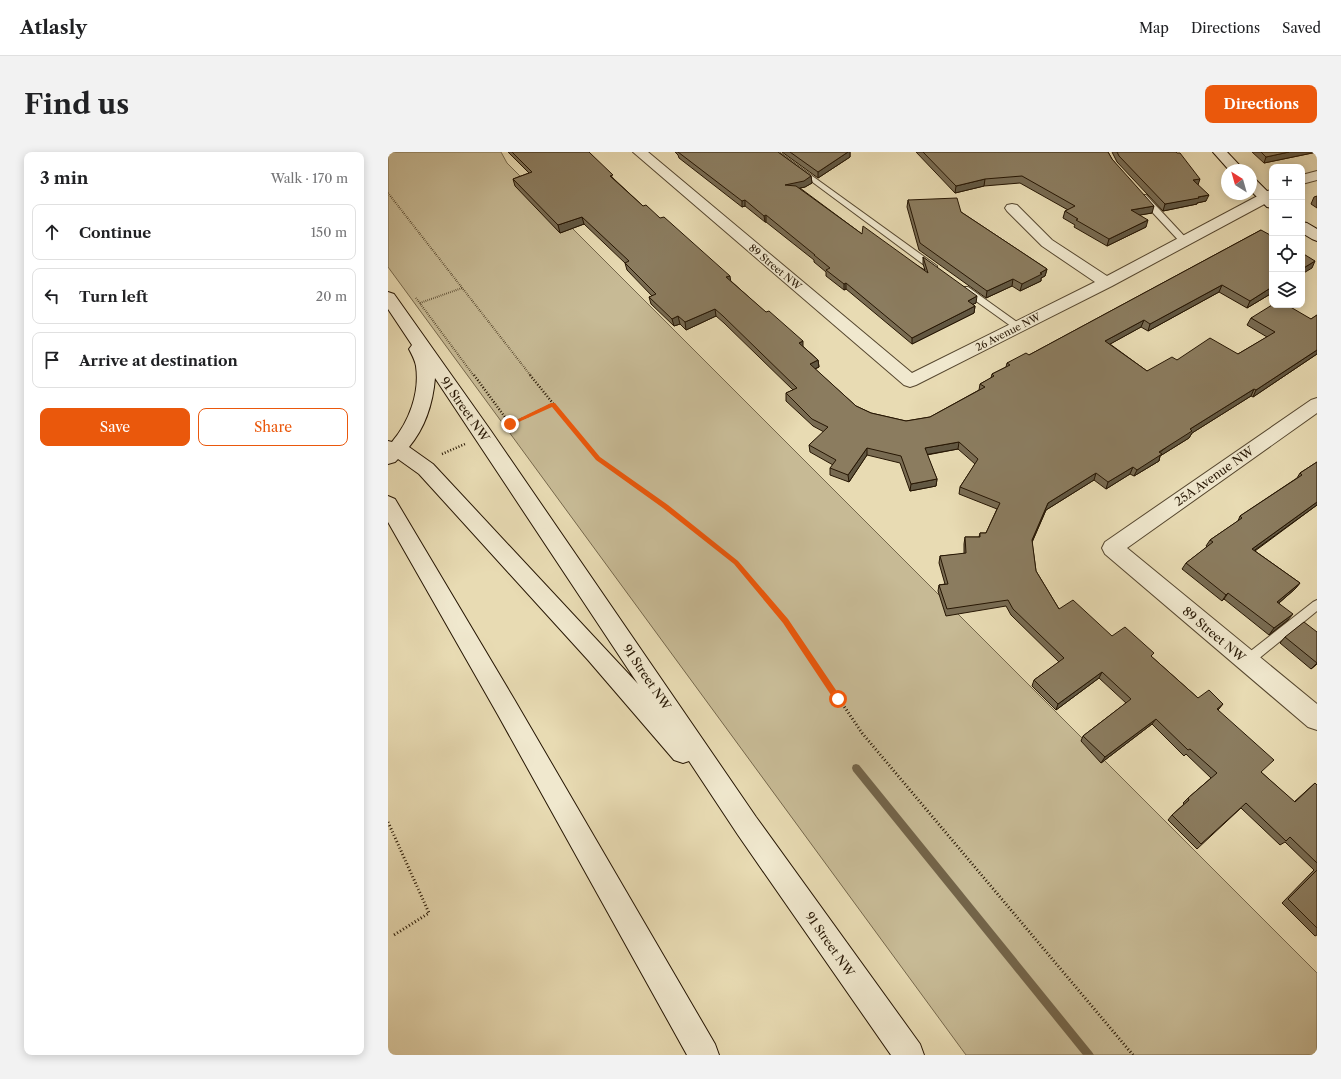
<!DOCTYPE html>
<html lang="en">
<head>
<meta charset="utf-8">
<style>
  :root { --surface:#fff; --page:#f2f2f2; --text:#202124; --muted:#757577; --line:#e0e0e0; --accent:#ea580c }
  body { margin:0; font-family:"Libre Caslon Text",serif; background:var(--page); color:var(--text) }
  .controls { position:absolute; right:12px; top:12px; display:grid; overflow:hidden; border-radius:8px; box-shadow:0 2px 10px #0003 }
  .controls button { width:36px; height:36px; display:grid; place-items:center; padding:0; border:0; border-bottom:1px solid var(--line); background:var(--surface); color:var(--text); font:20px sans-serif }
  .compass { position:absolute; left:833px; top:12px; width:36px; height:36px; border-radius:50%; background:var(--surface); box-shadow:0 2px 10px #0003; rotate:323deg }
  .stop { position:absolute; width:12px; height:12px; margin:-9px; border:3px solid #ea580c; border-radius:50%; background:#fff }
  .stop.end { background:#ea580c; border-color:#fff; box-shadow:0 1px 4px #0008 }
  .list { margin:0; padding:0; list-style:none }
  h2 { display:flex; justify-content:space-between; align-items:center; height:52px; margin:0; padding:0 16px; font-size:17px }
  h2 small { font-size:13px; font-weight:400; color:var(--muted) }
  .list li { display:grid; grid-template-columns:26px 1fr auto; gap:12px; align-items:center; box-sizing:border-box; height:56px; margin:0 8px 8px; padding:0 8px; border:1px solid var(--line); border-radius:8px }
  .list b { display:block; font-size:15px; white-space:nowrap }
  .list em { font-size:13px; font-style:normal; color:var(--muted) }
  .actions { display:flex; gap:8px; padding:12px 16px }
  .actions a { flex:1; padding:9px 0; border:1px solid var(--accent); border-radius:8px; text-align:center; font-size:14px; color:var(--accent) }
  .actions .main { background:var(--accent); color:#fff }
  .icon { flex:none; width:22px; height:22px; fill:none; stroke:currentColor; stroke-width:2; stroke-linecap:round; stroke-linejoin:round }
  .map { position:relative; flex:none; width:929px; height:903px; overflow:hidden; border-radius:8px }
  header { display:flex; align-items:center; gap:24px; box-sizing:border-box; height:56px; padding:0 20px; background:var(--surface); border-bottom:1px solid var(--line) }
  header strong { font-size:19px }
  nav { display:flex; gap:22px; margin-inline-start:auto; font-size:14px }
  .intro { display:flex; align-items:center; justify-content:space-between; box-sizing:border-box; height:96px; padding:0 24px }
  h1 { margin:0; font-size:28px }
  .button { padding:10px 18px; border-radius:8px; background:var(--accent); color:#fff; font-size:14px; font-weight:700 }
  main { display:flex; gap:24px; padding:0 24px }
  aside { flex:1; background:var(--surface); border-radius:8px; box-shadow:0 2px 10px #0003 }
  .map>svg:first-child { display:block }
  .green { fill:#c7ba95; stroke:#76684c }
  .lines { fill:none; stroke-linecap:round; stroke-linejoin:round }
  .stream { fill:#736449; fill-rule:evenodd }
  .lane-casing { stroke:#56472f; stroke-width:2 }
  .street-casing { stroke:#56472f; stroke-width:2 }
  .secondary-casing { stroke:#261603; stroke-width:2 }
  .path-far2 { stroke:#261603; stroke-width:2; stroke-dasharray:0.5 1.5; stroke-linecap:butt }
  .path-far1 { stroke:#261603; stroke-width:2.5; stroke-dasharray:1 2; stroke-linecap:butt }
  .path { stroke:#261603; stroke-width:3; stroke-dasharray:1 2.5; stroke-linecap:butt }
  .lane { fill:#f0e8ce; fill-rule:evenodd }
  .street { fill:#f0e8ce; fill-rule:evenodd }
  .secondary { fill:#f0e8ce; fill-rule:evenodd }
  .wall { fill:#786b52; stroke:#261603 }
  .shaded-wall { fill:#615742; stroke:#261603 }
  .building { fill:#8b7c5f; stroke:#261603 }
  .route { fill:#ea580c }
  .labels { text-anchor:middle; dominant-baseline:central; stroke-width:3; stroke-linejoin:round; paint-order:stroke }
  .far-street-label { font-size:10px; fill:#261603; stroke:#f0e8ce }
  .street-label { font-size:12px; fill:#261603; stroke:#f0e8ce }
</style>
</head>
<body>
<header>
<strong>Atlasly</strong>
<nav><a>Map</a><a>Directions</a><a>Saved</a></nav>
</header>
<div class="intro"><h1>Find us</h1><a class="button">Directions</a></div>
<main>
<aside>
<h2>3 min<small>Walk · 170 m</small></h2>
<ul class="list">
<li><svg class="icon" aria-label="ahead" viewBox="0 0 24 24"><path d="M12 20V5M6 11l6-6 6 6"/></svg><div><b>Continue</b></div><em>150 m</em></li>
<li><svg class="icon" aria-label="left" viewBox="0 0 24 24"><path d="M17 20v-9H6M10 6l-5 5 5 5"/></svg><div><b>Turn left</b></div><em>20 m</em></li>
<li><svg class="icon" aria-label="arrive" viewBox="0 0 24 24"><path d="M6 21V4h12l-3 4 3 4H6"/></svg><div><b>Arrive at destination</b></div></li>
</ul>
<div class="actions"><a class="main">Save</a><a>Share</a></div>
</aside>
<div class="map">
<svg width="929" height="903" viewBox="0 0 929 903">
  <rect width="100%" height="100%" fill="#e8dbb3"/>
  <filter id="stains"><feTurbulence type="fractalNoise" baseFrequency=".005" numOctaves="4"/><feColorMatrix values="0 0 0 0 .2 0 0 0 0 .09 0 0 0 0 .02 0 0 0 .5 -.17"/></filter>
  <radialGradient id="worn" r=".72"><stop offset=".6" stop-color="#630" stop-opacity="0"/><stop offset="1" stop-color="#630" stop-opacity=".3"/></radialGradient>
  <polygon class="green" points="0,0 113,0 119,11 929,821 929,903 578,903 0,115"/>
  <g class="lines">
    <polygon class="stream" points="468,612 471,613 704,900 706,903 695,903 465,619 464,616 465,613"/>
    <g class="lane-casing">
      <g id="lane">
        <polygon points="384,0 391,0 549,114 549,118 543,118"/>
        <polygon points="752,43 758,43 799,87 799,91 793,91 752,47"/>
        <polygon points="574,135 580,135 633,173 634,175 633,177 627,177 574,139"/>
        <polygon points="929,448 929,459 863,513 859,514 855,513 853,509 855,505 925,450"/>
      </g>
    </g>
    <g class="street-casing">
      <g id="street">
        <polygon points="245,0 260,0 524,221 707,130 654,94 619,59 617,56 619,53 624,52 629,53 664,88 719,124 879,39 884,38 884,48 724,134 528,233 522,235 516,233"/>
        <polygon points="929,19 929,28 914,32 914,23"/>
        <polygon points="929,246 929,261 739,396 929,552 929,578 920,575 717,402 714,396 717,390 923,248"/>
      </g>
    </g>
    <g class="secondary-casing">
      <g id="secondary">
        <polygon points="825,0 839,0 856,18 841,18"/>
        <polygon points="863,27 868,28 884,44 884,56 879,55 863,39"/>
        <polygon points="914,70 919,71 929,77 929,89 924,87 914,81"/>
        <path d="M 0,140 L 6,142 L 103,279 L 368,665 L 532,892 L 536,903 L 503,903 L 350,683 L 301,609 L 295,611 L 286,608 L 200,508 L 31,322 L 10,307 L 7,310 L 0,312 L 0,289 L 4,290 C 21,270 32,241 28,214 C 27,208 24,203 21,197 L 24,193 L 0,157 ZM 47,226 L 250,532 L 45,312 L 21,295 C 37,276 45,251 47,226 Z"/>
        <polygon points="0,344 7,347 126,547 327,892 331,903 299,903 110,563 0,370"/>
      </g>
    </g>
    <g class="path-far2">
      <polyline points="0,41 143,224"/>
      <polyline points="28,146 86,224"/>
      <polyline points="32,151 74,136"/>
    </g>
    <g class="path-far1">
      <polyline points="86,223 122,272"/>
      <polyline points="142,223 210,307 278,354 348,411 398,469 431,518"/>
      <polyline points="115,276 165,252"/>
      <polyline points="54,302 77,292"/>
    </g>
    <g class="path">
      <polyline points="431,517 474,581 745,903"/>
      <polyline points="0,670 41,761 6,783"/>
    </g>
    <use href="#lane" class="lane"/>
    <use href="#street" class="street"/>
    <use href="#secondary" class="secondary"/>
  </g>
  <g class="wall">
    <polygon points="120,0 201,0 226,27 255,54 343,129 430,208 431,215 427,217 468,254 483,261 518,269 542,265 591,238 592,232 603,226 604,222 618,215 619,211 641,203 873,78 884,141 859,156 831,140 760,179 753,175 722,192 759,219 789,208 850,202 879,185 859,173 863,166 923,167 929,163 929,202 865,245 863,244 804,281 801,286 772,304 771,309 746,324 742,322 718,337 706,328 658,358 644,390 648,419 671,457 764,505 810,546 831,557 830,558 873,620 906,650 927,631 929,633 929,783 927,784 894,751 926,718 897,690 892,693 853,656 809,697 780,668 784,663 796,652 795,651 800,646 823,626 798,602 796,604 764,572 713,611 693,589 695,584 738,551 711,526 668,558 644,534 646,528 671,510 623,463 618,454 558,464 550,439 551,433 557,432 551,411 552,404 576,402 576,392 577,385 591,385 592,381 598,381 609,357 571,342 572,335 587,312 570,297 539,303 549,327 548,334 522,339 512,311 479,303 461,330 442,323 442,316 445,313 422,300 421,293 436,280 425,274 398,249 398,241 405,238 336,171 328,164 298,178 292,172 286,174 263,152 261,145 264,144 239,118 237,111 196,72 172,81 127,34 125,27 141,21"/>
    <polygon points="287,0 390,0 423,24 424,31 417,35 412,36 474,82 537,118 535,112 535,105 588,151 585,152 587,154 586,161 524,192 458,137 456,138 438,124 438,120 426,110 426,108 378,70 377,70 357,54 354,55 291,6 290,3"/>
    <polygon points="394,0 462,0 462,5 430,26"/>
    <polygon points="528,0 720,0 724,7 764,61 751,63 758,75 719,94 686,75 687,73 675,66 677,59 680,58 632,31 596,34 567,41"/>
    <polygon points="724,0 788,0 810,33 818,49 809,51 809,52 775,59 729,10"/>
    <polygon points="864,0 929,0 876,11"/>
    <polygon points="929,44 929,56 923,52 926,45"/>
    <polygon points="520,48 573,60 659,117 657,124 653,126 653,129 632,139 624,134 598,146 531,98 519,55"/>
    <polygon points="929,310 929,353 867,399 912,431 907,437 891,451 900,468 881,483 836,447 834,449 794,417 798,411 819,395 818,394 822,388 850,369 852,364 909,326 912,321"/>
    <polygon points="929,480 929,512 923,517 892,491 897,485"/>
  </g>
  <g class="shaded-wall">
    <polygon points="460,0 462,0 462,5 430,26 430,20"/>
    <polygon points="901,0 929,0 876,11 878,5"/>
    <polygon points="423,24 424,31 417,35 398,39 397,33"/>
    <polygon points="597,27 596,34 567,41 568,34"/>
    <polygon points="812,27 810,33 805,28"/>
    <polygon points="821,43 818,49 809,51 809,52 775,59 777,52"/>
    <polygon points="357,48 357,54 354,55 354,49"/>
    <polygon points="766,54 764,61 741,65 743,58"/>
    <polygon points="378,63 378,70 377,70 376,64"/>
    <polygon points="194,65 196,72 172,81 170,73"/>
    <polygon points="760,68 758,75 719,94 721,87"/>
    <polygon points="927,109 924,116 914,122 914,117"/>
    <polygon points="659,117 657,124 653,126 653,129 632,139 634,132 652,121"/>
    <polygon points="342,124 343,131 338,125"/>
    <polygon points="625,127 624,134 598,146 599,139"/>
    <polygon points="458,131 458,137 456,138 456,132"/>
    <polygon points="834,133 831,140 760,179 762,172"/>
    <polygon points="884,135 884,141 859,156 862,149"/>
    <polygon points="589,144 588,151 579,155 580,149"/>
    <polygon points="587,154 586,161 524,192 524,186"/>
    <polygon points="327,157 328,164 298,178 297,170"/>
    <polygon points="290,164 292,172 286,174 284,167"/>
    <polygon points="756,168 753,175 715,196 717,189"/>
    <polygon points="415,189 415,197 411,191"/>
    <polygon points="929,198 929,202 865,245 868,238"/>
    <polygon points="430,208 431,215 422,219 422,212"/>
    <polygon points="866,237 863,244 804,281 801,286 772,304 771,309 746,324 749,318 802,277"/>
    <polygon points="571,290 570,297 536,303 537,296"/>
    <polygon points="479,296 479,303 461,330 460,323"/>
    <polygon points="745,315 742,322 718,337 720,330"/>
    <polygon points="708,321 706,328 658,358 642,395 644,388 660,351"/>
    <polygon points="549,327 548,334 522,339 523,332"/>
    <polygon points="929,350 929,353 860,403 864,397"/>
    <polygon points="912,431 907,437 885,456 889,450"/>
    <polygon points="840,441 836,447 834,449 838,443"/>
    <polygon points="905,462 900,468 881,483 886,476"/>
    <polygon points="929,511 929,512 923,517"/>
    <polygon points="714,520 711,526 668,558 670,552"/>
    <polygon points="835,552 831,557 824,562 829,557"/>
    <polygon points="768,567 764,572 713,611 717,605"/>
  </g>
  <g class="building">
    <polygon points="124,0 201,0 225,23 222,24 255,54 258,53 272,66 276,65 342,124 338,125 378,160 381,159 415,189 411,191 430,208 422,212 468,254 483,261 518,269 542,265 597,235 592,232 606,224 604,222 622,213 619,211 638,201 641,203 873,78 884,84 884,135 862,149 834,133 762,172 756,168 717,189 759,219 784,205 789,208 822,186 850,202 887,180 863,166 884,153 899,153 923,167 929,163 929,198 868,238 866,237 802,277 804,279 771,300 774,302 749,318 745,315 720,330 708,321 660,351 644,388 648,419 671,457 685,448 724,484 737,475 766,501 763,504 810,546 821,538 835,552 829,557 886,608 873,620 907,650 927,631 929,633 929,711 902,685 898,689 858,651 813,692 784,663 801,648 800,646 829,621 802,597 800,598 768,567 717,605 695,584 743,547 714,520 670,552 646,528 676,506 625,457 620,448 559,457 551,433 560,432 552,404 578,401 577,385 592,385 592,381 598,381 612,351 572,335 590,307 571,290 537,296 549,327 523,332 513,304 479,296 460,323 442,316 448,308 421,293 440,275 424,267 398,241 409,236 335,164 327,157 297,170 290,164 284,167 261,145 268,142 237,111 241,109 194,65 170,73 125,27 144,20"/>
    <polygon points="290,0 390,0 423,24 416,29 397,33 408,34 474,82 475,74 540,121 535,105 589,144 580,149 587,154 524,186 458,131 456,132 438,118 442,116 426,103 427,103 378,63 376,64 357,48 354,49"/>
    <polygon points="402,0 460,0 430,20"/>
    <polygon points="535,0 720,0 724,7 766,54 743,58 760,68 721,87 688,68 690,67 677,59 687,54 634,24 597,27 568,34"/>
    <polygon points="729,0 788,0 789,1 792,1 812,27 805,28 821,43 810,45 811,46 777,52 731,4"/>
    <polygon points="873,0 901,0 878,5"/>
    <polygon points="569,46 573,60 659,117 652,121 654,122 634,132 625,127 599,139 532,91 520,48"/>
    <polygon points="914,101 927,109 914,117"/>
    <polygon points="929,310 929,350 864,397 912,431 889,450 905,462 886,476 840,441 838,443 798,411 825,390 822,388 854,366 852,364 914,323 912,321"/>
    <polygon points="916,470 929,480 929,511 897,485"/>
    <polygon points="929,718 929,776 900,747"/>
  </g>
  <polygon class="route" points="163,251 167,251 212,305 280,353 350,409 400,467 452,544 452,549 447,549 395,471 346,412 275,356 208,308 164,255 124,273 120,272"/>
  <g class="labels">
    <g class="far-street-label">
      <text transform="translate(387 115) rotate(40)">89 Street NW</text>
      <text transform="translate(620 180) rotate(-27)">26 Avenue NW</text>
    </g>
    <g class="street-label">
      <text transform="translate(77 257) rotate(55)">91 Street NW</text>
      <text transform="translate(826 324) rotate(-35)">25A Avenue NW</text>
      <text transform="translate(826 482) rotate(40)">89 Street NW</text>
      <text transform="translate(259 525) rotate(56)">91 Street NW</text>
      <text transform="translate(442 792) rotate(55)">91 Street NW</text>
    </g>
  </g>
  <rect width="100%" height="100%" filter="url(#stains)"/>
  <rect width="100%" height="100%" fill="url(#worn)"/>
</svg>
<div class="controls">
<button>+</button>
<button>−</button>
<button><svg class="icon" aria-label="locate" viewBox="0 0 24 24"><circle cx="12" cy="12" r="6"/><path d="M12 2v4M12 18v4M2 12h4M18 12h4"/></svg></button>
<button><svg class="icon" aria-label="layers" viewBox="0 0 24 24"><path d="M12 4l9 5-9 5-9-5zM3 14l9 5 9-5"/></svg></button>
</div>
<svg class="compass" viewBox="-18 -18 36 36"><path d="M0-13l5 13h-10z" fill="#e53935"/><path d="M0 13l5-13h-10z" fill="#757577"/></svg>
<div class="stop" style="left:450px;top:547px"></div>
<div class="stop end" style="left:122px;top:272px"></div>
</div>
</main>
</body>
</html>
